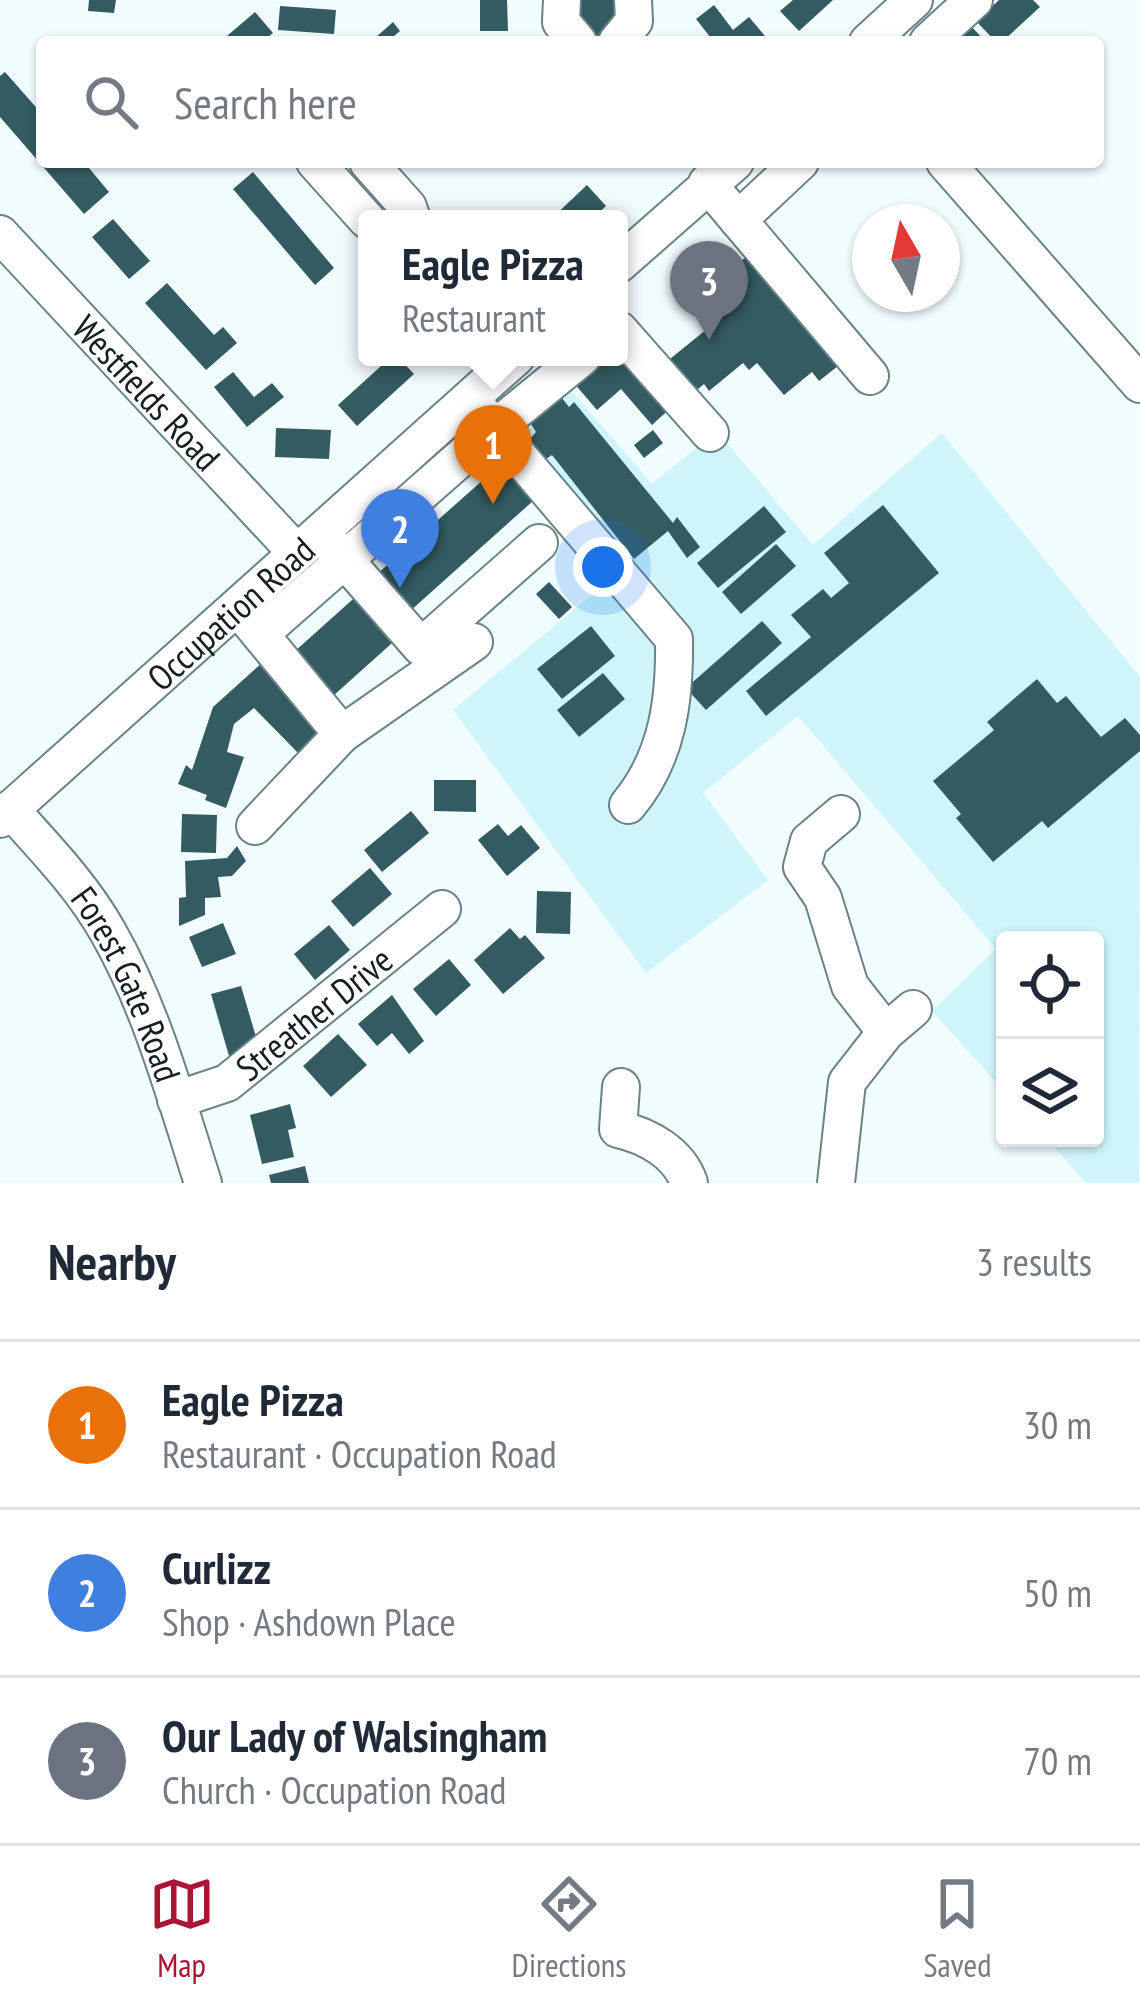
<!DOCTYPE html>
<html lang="en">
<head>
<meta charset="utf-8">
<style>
  :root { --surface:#fff; --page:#f6f6f7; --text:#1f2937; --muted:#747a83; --line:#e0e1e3; --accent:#ab1534 }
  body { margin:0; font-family:"PT Sans Narrow",sans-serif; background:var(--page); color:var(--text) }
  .controls { position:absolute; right:36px; bottom:36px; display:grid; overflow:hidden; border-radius:12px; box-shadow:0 3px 9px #0004 }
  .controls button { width:108px; height:108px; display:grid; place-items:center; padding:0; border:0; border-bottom:3px solid var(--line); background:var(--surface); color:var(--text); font:60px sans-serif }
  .compass { position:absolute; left:852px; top:204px; width:108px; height:108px; border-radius:50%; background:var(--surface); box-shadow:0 3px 9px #0004; rotate:351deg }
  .you { position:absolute; left:603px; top:567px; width:42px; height:42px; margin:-30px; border:9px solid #fff; border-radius:50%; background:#1a73e8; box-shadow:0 0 0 18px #1a73e833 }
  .badge { display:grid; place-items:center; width:78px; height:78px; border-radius:50%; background:var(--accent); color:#fff; font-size:39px; font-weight:700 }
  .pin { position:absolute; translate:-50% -99px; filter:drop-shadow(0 3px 6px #0008) }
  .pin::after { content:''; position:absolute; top:63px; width:42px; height:36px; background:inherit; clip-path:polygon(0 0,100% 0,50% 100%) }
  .popup { position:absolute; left:358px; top:210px; width:270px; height:156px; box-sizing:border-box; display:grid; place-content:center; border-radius:12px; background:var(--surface); filter:drop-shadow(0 3px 9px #0005); font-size:39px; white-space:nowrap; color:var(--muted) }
  .popup b { font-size:45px; color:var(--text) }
  .popup::after { content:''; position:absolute; left:50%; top:100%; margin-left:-24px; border:24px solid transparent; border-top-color:var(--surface) }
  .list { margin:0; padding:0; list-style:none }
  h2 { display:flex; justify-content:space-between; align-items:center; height:156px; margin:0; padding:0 48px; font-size:51px }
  h2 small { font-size:39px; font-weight:400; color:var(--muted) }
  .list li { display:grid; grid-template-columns:78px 1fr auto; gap:36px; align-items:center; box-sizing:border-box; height:168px; padding:0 48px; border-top:3px solid var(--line) }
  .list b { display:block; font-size:45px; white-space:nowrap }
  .list p { margin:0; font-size:39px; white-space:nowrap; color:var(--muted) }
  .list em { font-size:39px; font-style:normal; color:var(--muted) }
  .icon { flex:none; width:66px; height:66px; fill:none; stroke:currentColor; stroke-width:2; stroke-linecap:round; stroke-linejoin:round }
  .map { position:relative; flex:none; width:1140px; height:1183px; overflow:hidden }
  .search { position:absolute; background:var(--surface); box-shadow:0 3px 9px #0004; left:36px; right:36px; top:36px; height:132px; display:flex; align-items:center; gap:30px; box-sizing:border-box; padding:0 42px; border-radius:12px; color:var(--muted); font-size:45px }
  .sheet { height:660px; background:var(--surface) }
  nav { display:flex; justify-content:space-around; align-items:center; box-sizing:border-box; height:168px; border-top:3px solid var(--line); background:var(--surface); font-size:33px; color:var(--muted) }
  nav a { display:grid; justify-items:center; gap:6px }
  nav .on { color:var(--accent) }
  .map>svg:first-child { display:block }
  .built { fill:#cff5fb }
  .building { fill:#335b61 }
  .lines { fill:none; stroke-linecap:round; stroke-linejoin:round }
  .minor-casing { stroke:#698387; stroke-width:40 }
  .minor { stroke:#fff; stroke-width:36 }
  .labels { text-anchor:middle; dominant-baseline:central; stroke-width:12; stroke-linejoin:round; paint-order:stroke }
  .street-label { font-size:36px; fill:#151f21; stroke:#f1fcfe }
</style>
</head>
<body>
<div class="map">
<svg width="1140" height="1183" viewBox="0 0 1140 1183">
  <rect width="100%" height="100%" fill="#f1fcfe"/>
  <polygon class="built" points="562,380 652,484 717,431 813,545 942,433 1140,677 1139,1183 1086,1183 1046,1138 1095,1138 1095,940 1005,940 1005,1092 932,1011 996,949 798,716 703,793 768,880 646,973 453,710 610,580 495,436"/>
  <g class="building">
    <polygon points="89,0 116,0 114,13 88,11"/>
    <polygon points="480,0 507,0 508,31 480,31"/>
    <polygon points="574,0 621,0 623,7 607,35 590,36 583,32"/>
    <polygon points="793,0 833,0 799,31 780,11"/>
    <polygon points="999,0 1033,0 1040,7 1002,42 996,42 976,21"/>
    <polygon points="714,5 733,30 749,17 765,36 757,42 714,42 696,19"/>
    <polygon points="280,6 336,10 334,34 278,30"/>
    <polygon points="255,12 273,33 262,42 220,42"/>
    <polygon points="393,22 400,31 387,42 378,42 375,38"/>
    <polygon points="970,25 986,42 951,42"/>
    <polygon points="5,72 42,114 42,162 84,162 109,192 84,214 0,117 0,76"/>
    <polygon points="253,172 334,268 315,285 233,189"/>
    <polygon points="587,185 606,206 592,219 551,219"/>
    <polygon points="113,219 150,261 129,279 92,237"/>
    <polygon points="752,252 843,362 819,381 812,372 784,395 757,363 749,370 743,363 709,391 704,384 691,395 665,363 739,303 726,286 736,278 730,270"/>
    <polygon points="167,283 214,335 223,327 237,343 206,370 145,303"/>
    <polygon points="391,357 398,357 414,374 357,426 338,405"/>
    <polygon points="602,357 619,357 675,404 652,425 621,389 597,410 573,382"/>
    <polygon points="233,372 254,397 272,383 284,397 247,427 214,387"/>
    <polygon points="562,398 569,407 574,402 673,523 677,517 700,547 687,558 668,531 634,559 552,455 543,461 527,442 536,432 531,424"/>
    <polygon points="276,428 331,430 329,459 275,457"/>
    <polygon points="653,430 663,443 644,458 634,445"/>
    <polygon points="510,456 543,492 409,612 376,575"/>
    <polygon points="883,505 939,573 766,716 746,691 811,637 791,615 823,589 831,598 849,583 824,553"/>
    <polygon points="764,506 786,532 718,588 697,563"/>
    <polygon points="776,544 796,566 741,614 722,592"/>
    <polygon points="549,582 572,607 559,619 536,594"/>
    <polygon points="362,591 401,635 333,696 294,652"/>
    <polygon points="762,621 782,643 706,710 686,688"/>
    <polygon points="591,626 615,656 562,699 537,669"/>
    <polygon points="265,660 329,732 302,757 254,708 234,724 227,752 244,757 226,808 205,800 207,795 178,784 186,765 192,770 213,707"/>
    <polygon points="603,673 625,699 579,737 557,710"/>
    <polygon points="1037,679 1057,703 1066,696 1101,737 1125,718 1140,735 1140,751 1048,828 1042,821 993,862 956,818 961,814 933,781 994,730 987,722"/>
    <polygon points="434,780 476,780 476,812 434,811"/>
    <polygon points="411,811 429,833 382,872 364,850"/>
    <polygon points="182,814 217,815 216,853 181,852"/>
    <polygon points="498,824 508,836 521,825 540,848 507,876 478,840"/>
    <polygon points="237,846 246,861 232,876 218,877 221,897 205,898 205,915 179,926 179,898 186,897 185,861 227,858"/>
    <polygon points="370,868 392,894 353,927 331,901"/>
    <polygon points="537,891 571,892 570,934 536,933"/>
    <polygon points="223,923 236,954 202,967 189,937"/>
    <polygon points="329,925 350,950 315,980 294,954"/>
    <polygon points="510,928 520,939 525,935 545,958 503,994 474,960"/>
    <polygon points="449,959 471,985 436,1016 413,989"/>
    <polygon points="241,986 259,1047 229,1056 211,994"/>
    <polygon points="392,995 424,1041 409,1054 392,1033 377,1046 358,1024"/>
    <polygon points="338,1034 367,1065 331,1097 303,1066"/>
    <polygon points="290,1104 296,1128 288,1130 294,1157 262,1164 250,1115"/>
    <polygon points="305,1166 309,1183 271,1183 269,1175"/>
  </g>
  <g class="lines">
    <g class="minor-casing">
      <g id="minor">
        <polyline points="562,0 561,22 578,42"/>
        <polyline points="617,42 634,21 633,0"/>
        <polyline points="868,42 914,0"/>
        <polyline points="928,42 974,0"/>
        <polyline points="315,162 367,220"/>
        <polyline points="368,162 408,207 412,219"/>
        <polyline points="945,162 1140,384"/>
        <polyline points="707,183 870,376"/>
        <polyline points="738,220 800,162"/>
        <path id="s1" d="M 0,234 L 295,551"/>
        <polyline points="619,264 735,162"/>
        <polyline points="619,330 710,433"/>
        <path d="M 471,400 L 674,639 C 675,699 668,757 628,805"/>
        <polyline points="330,543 421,647 539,543"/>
        <polyline points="245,616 342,734 474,642"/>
        <polyline points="260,634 495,428 582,357"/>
        <path id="s2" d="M 10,809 C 45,848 82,886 108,932 C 152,1009 176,1099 203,1183"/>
        <polyline points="841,814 809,841 802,867 823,898 850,986 886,1032"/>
        <path id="s3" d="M 0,819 L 516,357"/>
        <polyline points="255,826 342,734"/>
        <path d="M 621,1087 L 618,1129 C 648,1136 679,1153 689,1183"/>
        <path id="s4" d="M 176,1100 L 227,1083 L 442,909"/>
        <polyline points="836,1183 847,1082 886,1032 913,1009"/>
      </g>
    </g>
    <use href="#minor" class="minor"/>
  </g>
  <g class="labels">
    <g class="street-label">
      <text stroke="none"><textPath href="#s1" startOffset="216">Westfields Road</textPath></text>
      <text stroke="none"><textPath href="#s3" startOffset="309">Occupation Road</textPath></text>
      <text stroke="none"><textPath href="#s2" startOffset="213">Forest Gate Road</textPath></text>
      <text stroke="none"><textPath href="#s4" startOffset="165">Streather Drive</textPath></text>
    </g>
  </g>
</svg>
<div class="controls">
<button><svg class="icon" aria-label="locate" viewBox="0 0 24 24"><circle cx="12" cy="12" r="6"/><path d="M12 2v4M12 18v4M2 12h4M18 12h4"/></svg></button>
<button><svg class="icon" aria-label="layers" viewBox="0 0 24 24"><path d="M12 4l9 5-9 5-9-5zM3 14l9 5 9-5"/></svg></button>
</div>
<svg class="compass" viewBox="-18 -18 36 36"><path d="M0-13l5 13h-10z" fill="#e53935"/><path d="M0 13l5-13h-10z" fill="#747a83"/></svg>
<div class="you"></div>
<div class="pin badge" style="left:493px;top:504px;background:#e8710a">1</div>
<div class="popup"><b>Eagle Pizza</b>Restaurant</div>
<div class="pin badge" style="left:400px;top:588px;background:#3f7fe0">2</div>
<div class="pin badge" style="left:709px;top:340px;background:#6b7280">3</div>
<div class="search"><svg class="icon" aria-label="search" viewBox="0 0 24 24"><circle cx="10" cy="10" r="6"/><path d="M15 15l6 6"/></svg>Search here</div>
</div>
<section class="sheet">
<h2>Nearby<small>3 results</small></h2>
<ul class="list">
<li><span class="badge" style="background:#e8710a">1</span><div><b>Eagle Pizza</b><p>Restaurant · Occupation Road</p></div><em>30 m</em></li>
<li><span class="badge" style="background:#3f7fe0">2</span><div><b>Curlizz</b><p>Shop · Ashdown Place</p></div><em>50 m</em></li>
<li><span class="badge" style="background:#6b7280">3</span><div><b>Our Lady of Walsingham</b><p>Church · Occupation Road</p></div><em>70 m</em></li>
</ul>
</section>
<nav>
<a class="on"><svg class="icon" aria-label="map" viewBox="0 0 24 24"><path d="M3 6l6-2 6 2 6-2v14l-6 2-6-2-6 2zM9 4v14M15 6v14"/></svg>Map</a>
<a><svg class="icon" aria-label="directions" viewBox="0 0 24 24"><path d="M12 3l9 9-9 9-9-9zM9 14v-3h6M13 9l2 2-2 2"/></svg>Directions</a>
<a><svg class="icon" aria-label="saved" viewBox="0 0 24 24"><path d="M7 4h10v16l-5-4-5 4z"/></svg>Saved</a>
</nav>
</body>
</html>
